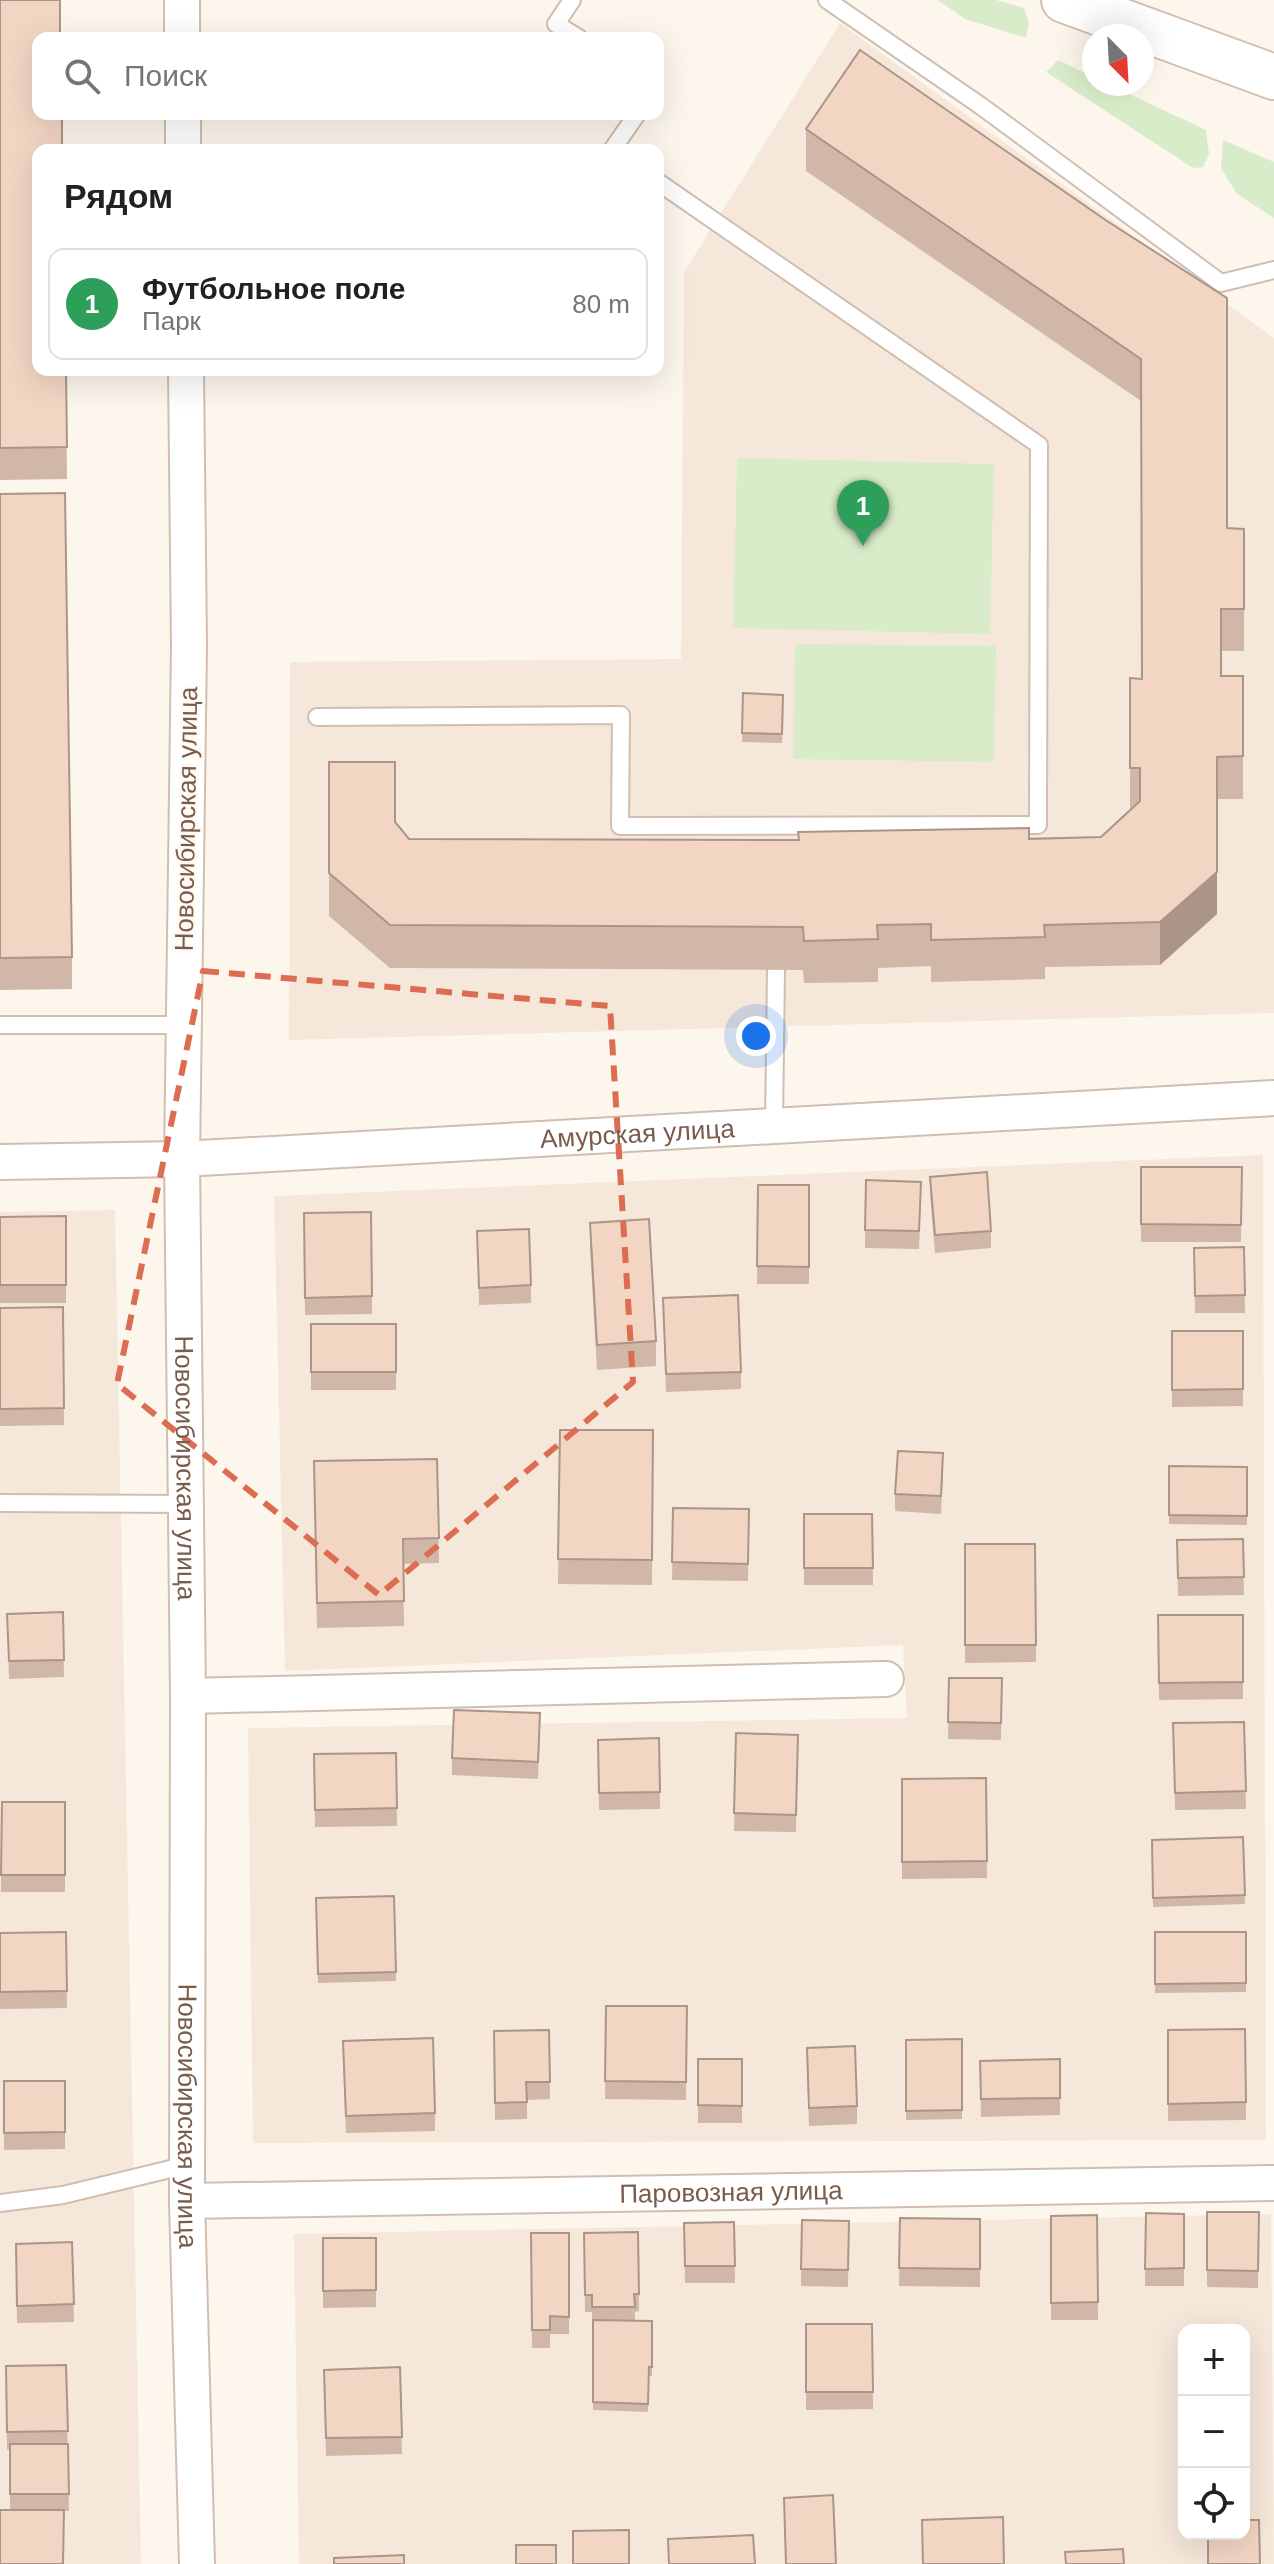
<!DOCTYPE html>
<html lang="ru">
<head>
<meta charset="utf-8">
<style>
  :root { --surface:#fff; --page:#f6f6f6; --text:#202124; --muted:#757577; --line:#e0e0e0; --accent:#0b8043 }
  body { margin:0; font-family:Arial,sans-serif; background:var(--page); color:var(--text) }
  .controls { position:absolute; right:24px; bottom:24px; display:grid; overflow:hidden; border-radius:16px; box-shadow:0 8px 32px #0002 }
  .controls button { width:72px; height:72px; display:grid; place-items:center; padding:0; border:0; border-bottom:2px solid var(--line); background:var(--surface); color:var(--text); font:40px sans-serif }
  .compass { position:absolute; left:1082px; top:24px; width:72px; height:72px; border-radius:50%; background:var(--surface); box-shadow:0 8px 32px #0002; rotate:156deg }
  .you { position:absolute; left:756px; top:1036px; width:28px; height:28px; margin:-20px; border:6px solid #fff; border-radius:50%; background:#1a73e8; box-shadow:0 0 0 12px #1a73e833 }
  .badge { display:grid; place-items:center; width:52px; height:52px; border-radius:50%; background:var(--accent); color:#fff; font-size:26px; font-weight:700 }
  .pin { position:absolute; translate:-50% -66px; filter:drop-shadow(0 2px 4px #0008) }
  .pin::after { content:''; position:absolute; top:42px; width:28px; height:24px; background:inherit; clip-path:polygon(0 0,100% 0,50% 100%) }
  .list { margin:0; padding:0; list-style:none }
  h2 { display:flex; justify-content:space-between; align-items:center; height:104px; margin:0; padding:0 32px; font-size:34px }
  h2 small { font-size:26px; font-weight:400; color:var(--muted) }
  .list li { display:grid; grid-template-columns:52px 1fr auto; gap:24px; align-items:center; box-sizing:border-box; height:112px; margin:0 16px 16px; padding:0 16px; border:2px solid var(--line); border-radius:16px }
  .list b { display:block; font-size:30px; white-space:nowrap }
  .list p { margin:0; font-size:26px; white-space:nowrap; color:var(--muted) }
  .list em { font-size:26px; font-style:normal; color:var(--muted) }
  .icon { flex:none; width:44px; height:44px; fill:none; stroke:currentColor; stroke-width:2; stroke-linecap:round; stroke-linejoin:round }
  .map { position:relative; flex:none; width:1274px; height:2564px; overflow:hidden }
  .search { position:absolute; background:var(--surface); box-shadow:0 8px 32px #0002; left:32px; top:32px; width:632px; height:88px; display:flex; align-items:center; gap:20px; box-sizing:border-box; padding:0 28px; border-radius:16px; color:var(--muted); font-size:30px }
  .panel { position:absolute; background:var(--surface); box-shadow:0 8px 32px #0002; left:32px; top:144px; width:632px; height:232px; border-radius:16px }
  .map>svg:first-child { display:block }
  .residential { fill:#f5e8da; fill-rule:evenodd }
  .green { fill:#d8ecc9 }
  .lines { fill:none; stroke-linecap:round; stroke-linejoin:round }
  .lane-casing { stroke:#d1beb0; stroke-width:20 }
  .street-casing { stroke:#d1beb0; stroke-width:38 }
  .secondary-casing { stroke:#d6c0b0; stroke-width:48 }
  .lane { stroke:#fff; stroke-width:16 }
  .street { stroke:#fff; stroke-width:34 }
  .secondary { stroke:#fff; stroke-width:44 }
  .wall { fill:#d1b7a8 }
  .shaded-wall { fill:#aa9588 }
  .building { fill:#f3d5c3; stroke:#aa9588; stroke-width:2 }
  .marked { fill:none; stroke:#dc6d51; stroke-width:6; stroke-dasharray:16 10; stroke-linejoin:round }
  .labels { text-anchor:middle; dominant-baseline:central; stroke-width:6; stroke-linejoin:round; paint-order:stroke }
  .street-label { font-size:26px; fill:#7a5c4d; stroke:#fffaf3 }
</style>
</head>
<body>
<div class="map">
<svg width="1274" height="2564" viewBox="0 0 1274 2564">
  <rect width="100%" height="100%" fill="#fdf6ec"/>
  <g class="residential">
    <polygon points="840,23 1274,338 1274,1013 289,1040 290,662 681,659 684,272"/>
    <polygon points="1263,1155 1266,2140 253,2143 248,1728 907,1718 903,1645 285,1671 274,1196"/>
    <polygon points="115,1210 141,2564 0,2564 0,1212"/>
    <path d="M 1271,2214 L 1274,2564 L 299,2564 L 294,2234 ZM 1184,2330 L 1244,2330 L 1244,2534 L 1184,2534 Z"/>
  </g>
  <g class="green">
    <polygon points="938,0 996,0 1024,8 1029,22 1026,38 965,19"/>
    <polygon points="1058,60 1094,77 1094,84 1108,84 1206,130 1209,154 1203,167 1193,168 1046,72"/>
    <polygon points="1223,140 1274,162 1274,218 1237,194 1221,168"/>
    <polygon points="737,458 994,464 990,634 733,628"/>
    <polygon points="795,644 996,646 994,762 793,759"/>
  </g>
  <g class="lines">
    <g class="lane-casing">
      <g id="lane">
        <polyline points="572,0 556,24 579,38"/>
        <polyline points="827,0 981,106 1221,283 1274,270"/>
        <polyline points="612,150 637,114"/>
        <polyline points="317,717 621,715 620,826 1038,825 1039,445 658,182"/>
        <polyline points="0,1025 183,1025"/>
        <polyline points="774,1125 776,970"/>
        <polyline points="0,1503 186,1504"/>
        <polyline points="0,2203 63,2195 187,2165"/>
      </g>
    </g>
    <g class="street-casing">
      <g id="street">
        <polyline points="182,0 182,38"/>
        <polyline points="183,114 183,150"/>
        <path id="s1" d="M 186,370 L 189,646 L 182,1159 L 188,1696 L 187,2201 L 197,2564"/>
        <path id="s2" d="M 0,1162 L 182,1159 L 1274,1098"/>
        <polyline points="188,1696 886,1679"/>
        <path id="s3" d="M 187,2201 L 1274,2183"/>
      </g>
    </g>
    <g class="secondary-casing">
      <polyline id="secondary" points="1064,0 1274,77"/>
    </g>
    <use href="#lane" class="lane"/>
    <use href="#street" class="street"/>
    <use href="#secondary" class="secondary"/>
  </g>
  <g class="wall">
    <polygon points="0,0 66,370 67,479 0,480"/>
    <polygon points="806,129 1107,221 1227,528 1244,529 1244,651 1221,651 1221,676 1243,676 1243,799 1217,799 1217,914 1160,965 1045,967 1045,979 931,982 931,966 878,968 878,982 804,983 803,970 390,968 329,916 329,762 395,822 409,839 774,840 1101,837 1130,811 1130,678 1142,679 1141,401 806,171"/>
    <polygon points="0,494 72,957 72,989 0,990"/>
    <polygon points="743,693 783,695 782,743 742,742"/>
    <polygon points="1141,1167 1242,1167 1241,1242 1141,1242"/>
    <polygon points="930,1177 991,1231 991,1248 935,1253 930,1194"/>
    <polygon points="866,1180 921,1199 919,1249 865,1248"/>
    <polygon points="758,1185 809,1185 809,1284 757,1284"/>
    <polygon points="371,1212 372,1314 305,1315 304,1213"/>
    <polygon points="66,1216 66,1303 0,1303 0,1217"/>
    <polygon points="590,1223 656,1341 656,1366 597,1370 590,1248"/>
    <polygon points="477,1231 531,1285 531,1303 479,1305"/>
    <polygon points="1244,1247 1245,1313 1195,1313 1194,1248"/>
    <polygon points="663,1298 741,1372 741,1389 666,1392"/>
    <polygon points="63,1307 64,1425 0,1426 0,1308"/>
    <rect x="311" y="1324" width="85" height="66"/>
    <polygon points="1172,1331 1243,1331 1243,1406 1172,1407"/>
    <polygon points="560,1430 653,1430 652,1585 558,1584"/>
    <polygon points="437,1459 439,1563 403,1564 404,1626 317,1628 314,1461"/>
    <polygon points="1169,1466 1247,1467 1247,1525 1169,1524"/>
    <polygon points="943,1471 941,1514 895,1511 895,1494"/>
    <polygon points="673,1508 749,1509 748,1581 672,1580"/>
    <polygon points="804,1514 872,1514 873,1585 804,1585"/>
    <polygon points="1243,1539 1244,1595 1178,1596 1177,1540"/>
    <polygon points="965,1544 1035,1544 1036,1662 965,1663"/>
    <polygon points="63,1612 64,1677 9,1679 7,1614"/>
    <polygon points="1158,1615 1243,1615 1243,1699 1159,1700"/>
    <polygon points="949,1678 1002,1678 1001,1740 948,1739"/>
    <polygon points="1244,1722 1246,1809 1175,1810 1173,1723"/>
    <polygon points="540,1730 538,1779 452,1775 452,1758"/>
    <polygon points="736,1733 798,1735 796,1832 734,1831"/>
    <polygon points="659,1738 660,1809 599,1810 598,1740"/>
    <polygon points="396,1753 397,1826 315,1827 314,1754"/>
    <polygon points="986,1778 987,1878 902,1879 902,1779"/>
    <polygon points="2,1802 65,1802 65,1892 1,1892"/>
    <polygon points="1243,1837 1245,1904 1153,1907 1152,1840"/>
    <polygon points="394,1896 396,1981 318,1983 316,1898"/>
    <polygon points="66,1932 67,2008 0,2009 0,1933"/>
    <polygon points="1155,1932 1246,1932 1246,1992 1155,1993"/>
    <polygon points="606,2006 687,2006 686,2100 605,2099"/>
    <polygon points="1245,2029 1246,2120 1168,2121 1168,2030"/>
    <polygon points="549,2030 550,2099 527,2100 527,2119 495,2120 494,2031"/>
    <polygon points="962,2039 962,2119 906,2120 906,2040"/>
    <polygon points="343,2058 435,2113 435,2131 346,2133"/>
    <rect x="698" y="2059" width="44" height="64"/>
    <polygon points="1060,2059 1060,2115 981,2117 980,2061"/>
    <polygon points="807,2065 857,2106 857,2124 809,2126"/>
    <polygon points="4,2081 65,2081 65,2149 4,2150"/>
    <polygon points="1207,2212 1259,2212 1258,2288 1207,2287"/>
    <polygon points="1146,2213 1184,2214 1184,2286 1145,2286"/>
    <polygon points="1097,2215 1098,2320 1051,2320 1051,2216"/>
    <polygon points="900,2218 980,2219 980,2287 899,2286"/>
    <polygon points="802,2220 849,2221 848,2287 801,2286"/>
    <polygon points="734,2222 735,2283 685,2283 684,2223"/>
    <polygon points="638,2232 639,2311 635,2312 635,2320 652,2321 652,2376 649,2376 648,2412 593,2410 593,2325 592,2325 592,2312 585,2312 584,2233"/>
    <polygon points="531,2233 569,2233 569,2334 550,2334 550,2348 532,2348"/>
    <polygon points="323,2238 376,2238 376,2307 323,2308"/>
    <polygon points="72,2242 74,2322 17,2323 16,2244"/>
    <polygon points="806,2324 872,2324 873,2409 806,2410"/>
    <polygon points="66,2365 69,2511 10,2510 10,2449 7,2450 6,2366"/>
    <polygon points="400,2367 402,2454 326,2456 324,2370"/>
  </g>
  <polygon class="shaded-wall" points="1217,872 1217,914 1160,965 1160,922"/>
  <g class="building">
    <polygon points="0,0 60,0 60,38 38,38 38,114 62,114 62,150 38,150 38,370 66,370 67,447 0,448"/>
    <polygon points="860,50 1107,221 1227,298 1227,528 1244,529 1244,609 1221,609 1221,676 1243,676 1243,756 1217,757 1217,872 1160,922 1044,925 1045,937 931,940 931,924 877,925 878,939 804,941 803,927 390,925 329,873 329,762 395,762 395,822 409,839 774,840 799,840 798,832 1029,828 1029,839 1101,837 1140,801 1140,768 1130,768 1130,678 1142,679 1141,359 806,129"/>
    <polygon points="65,493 72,957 0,958 0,494"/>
    <polygon points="743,693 783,695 782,734 742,733"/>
    <polygon points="1141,1167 1242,1167 1241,1225 1141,1224"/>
    <polygon points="987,1172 991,1231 935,1235 930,1177"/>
    <polygon points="866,1180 921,1182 919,1231 865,1230"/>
    <polygon points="758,1185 809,1185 809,1267 757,1266"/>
    <polygon points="371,1212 372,1296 305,1298 304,1213"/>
    <polygon points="66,1216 66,1285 0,1285 0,1217"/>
    <polygon points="649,1219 656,1341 597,1345 590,1223"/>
    <polygon points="529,1229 531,1285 479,1288 477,1231"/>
    <polygon points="1244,1247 1245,1295 1195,1296 1194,1248"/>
    <polygon points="738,1295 741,1372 666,1374 663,1298"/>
    <polygon points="63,1307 64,1408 0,1409 0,1308"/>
    <rect x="311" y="1324" width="85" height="48"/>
    <polygon points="1172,1331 1243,1331 1243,1389 1172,1390"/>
    <polygon points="560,1430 653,1430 652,1560 558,1559"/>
    <polygon points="898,1451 943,1453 941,1496 895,1494"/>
    <polygon points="437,1459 439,1538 403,1539 404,1601 317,1603 314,1461"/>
    <polygon points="1169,1466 1247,1467 1247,1516 1169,1515"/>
    <polygon points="673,1508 749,1509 748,1564 672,1562"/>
    <polygon points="804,1514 872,1514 873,1568 804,1568"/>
    <polygon points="1243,1539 1244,1577 1178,1578 1177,1540"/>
    <polygon points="965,1544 1035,1544 1036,1645 965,1645"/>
    <polygon points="63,1612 64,1660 9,1661 7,1614"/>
    <polygon points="1158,1615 1243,1615 1243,1682 1159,1683"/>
    <polygon points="949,1678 1002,1678 1001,1723 948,1722"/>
    <polygon points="454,1710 540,1713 538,1762 452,1758"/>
    <polygon points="1244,1722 1246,1791 1175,1793 1173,1723"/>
    <polygon points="736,1733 798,1735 796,1815 734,1813"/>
    <polygon points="659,1738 660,1792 599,1793 598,1740"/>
    <polygon points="396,1753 397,1808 315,1810 314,1754"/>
    <polygon points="986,1778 987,1861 902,1862 902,1779"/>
    <polygon points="2,1802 65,1802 65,1875 1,1875"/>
    <polygon points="1243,1837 1245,1895 1153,1898 1152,1840"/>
    <polygon points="394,1896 396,1972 318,1974 316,1898"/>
    <polygon points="66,1932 67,1991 0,1992 0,1933"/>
    <polygon points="1155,1932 1246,1932 1246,1983 1155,1984"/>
    <polygon points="606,2006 687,2006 686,2082 605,2081"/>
    <polygon points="1245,2029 1246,2102 1168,2104 1168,2030"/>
    <polygon points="549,2030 550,2082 526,2082 527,2102 495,2103 494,2031"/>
    <polygon points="433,2038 435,2113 346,2116 343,2041"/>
    <polygon points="962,2039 962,2110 906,2111 906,2040"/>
    <polygon points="855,2046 857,2106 809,2108 807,2048"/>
    <polygon points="698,2059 742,2059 742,2106 698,2105"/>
    <polygon points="1060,2059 1060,2098 981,2099 980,2061"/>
    <polygon points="4,2081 65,2081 65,2132 4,2133"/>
    <polygon points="1207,2212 1259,2212 1258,2271 1207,2270"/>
    <polygon points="1146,2213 1184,2214 1184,2268 1145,2269"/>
    <polygon points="1097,2215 1098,2302 1051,2303 1051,2216"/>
    <polygon points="900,2218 980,2219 980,2269 899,2268"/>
    <polygon points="802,2220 849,2221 848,2270 801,2269"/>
    <polygon points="734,2222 735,2266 685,2266 684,2223"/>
    <polygon points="638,2232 639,2294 634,2294 635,2307 592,2307 592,2295 585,2295 584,2233"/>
    <polygon points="531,2233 569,2233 569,2317 550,2316 550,2330 532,2330"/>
    <polygon points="323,2238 376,2238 376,2290 323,2291"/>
    <polygon points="72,2242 74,2304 17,2306 16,2244"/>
    <polygon points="593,2320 652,2321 652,2367 649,2367 648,2404 593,2402"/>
    <polygon points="806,2324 872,2324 873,2392 806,2392"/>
    <polygon points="66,2365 68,2431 7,2432 6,2366"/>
    <polygon points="400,2367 402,2437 326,2438 324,2370"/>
    <polygon points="10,2444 68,2444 69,2494 10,2494"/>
    <polygon points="833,2495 836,2564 786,2564 784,2498"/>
    <polygon points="0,2510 64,2510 63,2564 0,2564"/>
    <polygon points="1003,2517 1004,2564 923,2564 922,2520"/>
    <polygon points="1244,2520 1259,2520 1260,2564 1208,2564 1208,2534 1244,2534"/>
    <polygon points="629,2530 629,2564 573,2564 573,2531"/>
    <polygon points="753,2535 755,2564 669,2564 668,2539"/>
    <rect x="516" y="2545" width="40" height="19"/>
    <polygon points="1123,2549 1124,2564 1066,2564 1065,2552"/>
    <polygon points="404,2555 404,2564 334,2564 334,2558"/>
  </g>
  <path class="marked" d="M 203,971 L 610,1006 L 633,1382 L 379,1595 L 117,1384 Z"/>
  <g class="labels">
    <g class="street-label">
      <text transform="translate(186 819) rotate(-89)">Новосибирская улица</text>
      <text stroke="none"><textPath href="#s2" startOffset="638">Амурская улица</textPath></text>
      <text stroke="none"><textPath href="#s1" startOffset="1098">Новосибирская улица</textPath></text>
      <text stroke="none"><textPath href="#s1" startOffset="1746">Новосибирская улица</textPath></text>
      <text stroke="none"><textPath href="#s3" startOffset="544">Паровозная улица</textPath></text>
    </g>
  </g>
</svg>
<div class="controls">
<button>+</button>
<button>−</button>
<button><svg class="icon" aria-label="locate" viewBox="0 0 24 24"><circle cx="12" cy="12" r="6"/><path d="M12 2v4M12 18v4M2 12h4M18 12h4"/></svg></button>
</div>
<svg class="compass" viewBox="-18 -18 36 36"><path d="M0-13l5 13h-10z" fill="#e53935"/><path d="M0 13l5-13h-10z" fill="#757577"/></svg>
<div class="you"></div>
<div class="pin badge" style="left:863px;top:546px;background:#2e9e5b">1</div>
<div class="search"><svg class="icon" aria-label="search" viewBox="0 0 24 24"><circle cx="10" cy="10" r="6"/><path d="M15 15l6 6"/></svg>Поиск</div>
<section class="panel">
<h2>Рядом<small></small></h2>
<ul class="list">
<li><span class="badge" style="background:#2e9e5b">1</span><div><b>Футбольное поле</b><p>Парк</p></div><em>80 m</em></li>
</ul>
</section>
</div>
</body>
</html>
